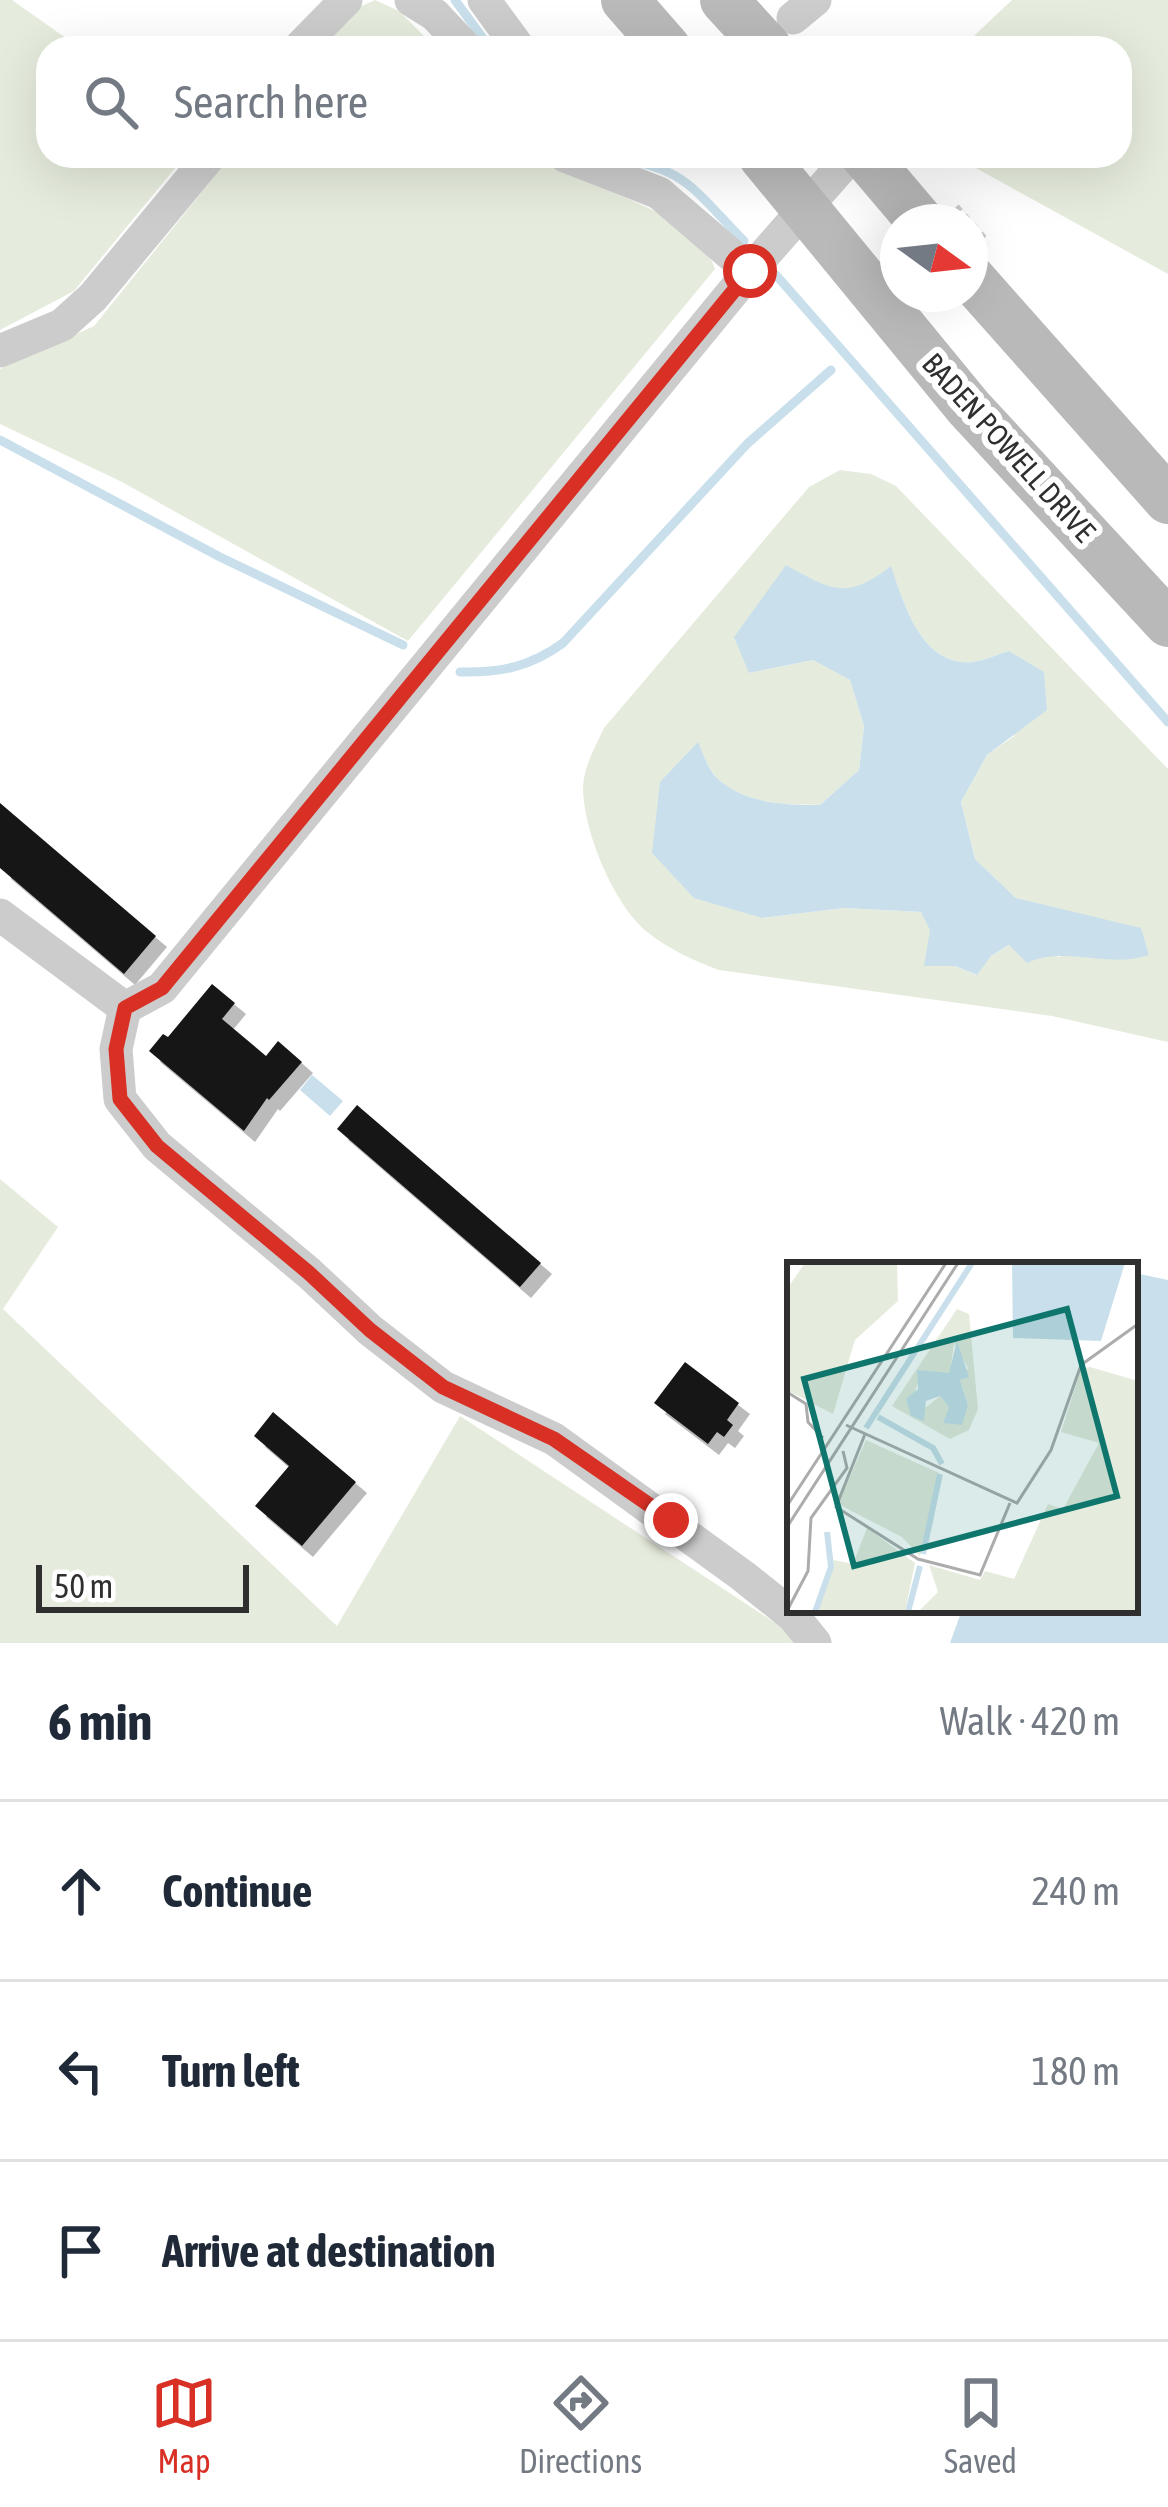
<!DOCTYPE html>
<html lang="en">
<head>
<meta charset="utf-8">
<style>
  :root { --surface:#fff; --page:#f6f6f7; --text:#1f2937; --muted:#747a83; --line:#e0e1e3; --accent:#d93025 }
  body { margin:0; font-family:"Asap Condensed",sans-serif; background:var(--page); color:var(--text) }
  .compass { position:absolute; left:880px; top:204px; width:108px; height:108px; border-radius:50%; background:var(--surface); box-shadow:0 12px 48px #0002; rotate:105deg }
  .scale { position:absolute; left:36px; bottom:30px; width:213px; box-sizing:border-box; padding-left:12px; border:6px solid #2f2f2f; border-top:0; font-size:33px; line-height:42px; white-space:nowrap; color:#2f2f2f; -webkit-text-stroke:9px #fff; paint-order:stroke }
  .stop { position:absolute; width:36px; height:36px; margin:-27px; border:9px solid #d93025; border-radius:50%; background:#fff }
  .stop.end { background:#d93025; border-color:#fff; box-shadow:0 3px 12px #0008 }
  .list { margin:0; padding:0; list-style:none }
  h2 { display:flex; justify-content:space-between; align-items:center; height:156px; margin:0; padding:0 48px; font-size:51px }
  h2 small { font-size:39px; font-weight:400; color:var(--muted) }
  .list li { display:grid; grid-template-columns:78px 1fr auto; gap:36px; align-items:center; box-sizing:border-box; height:180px; padding:0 48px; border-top:3px solid var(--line) }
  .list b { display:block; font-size:45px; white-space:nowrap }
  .list em { font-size:39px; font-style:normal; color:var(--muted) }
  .icon { flex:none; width:66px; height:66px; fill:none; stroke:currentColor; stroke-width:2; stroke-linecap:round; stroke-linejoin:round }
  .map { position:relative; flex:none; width:1168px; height:1643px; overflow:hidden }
  .search { position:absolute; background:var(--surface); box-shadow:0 12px 48px #0002; left:36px; right:36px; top:36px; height:132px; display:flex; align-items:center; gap:30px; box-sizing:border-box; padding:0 42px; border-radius:36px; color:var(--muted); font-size:45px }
  .sheet { height:696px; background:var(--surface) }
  nav { display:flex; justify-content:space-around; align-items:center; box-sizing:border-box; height:168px; border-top:3px solid var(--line); background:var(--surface); font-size:33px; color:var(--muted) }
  nav a { display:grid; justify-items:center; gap:6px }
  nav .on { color:var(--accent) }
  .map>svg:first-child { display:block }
  .green { fill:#e6ecdd; fill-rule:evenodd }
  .water { fill:#c9e0ec }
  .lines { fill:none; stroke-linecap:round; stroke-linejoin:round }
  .stream { stroke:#c9e0ec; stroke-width:9 }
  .building { fill:#161616; filter:url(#shadow) }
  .path { stroke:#ccc; stroke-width:4.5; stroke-dasharray:6 6; stroke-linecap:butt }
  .street { stroke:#ccc; stroke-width:33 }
  .secondary { stroke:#b9b9b9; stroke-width:48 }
  .route { stroke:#d93025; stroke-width:15 }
  .labels { text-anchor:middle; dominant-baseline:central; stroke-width:12; stroke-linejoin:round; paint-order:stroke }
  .street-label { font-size:30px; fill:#2f2f2f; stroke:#fff }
  .inset-river { fill:none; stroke:#c9e0ec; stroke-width:6 }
  .inset-road { fill:none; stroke:#acacac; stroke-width:3 }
  .view { fill:#0f766e; fill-opacity:0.15; stroke:#0f766e; stroke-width:6 }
  .inset-edge { fill:none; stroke:#2f2f2f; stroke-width:6 }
</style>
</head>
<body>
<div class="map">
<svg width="1168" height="1643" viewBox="0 0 1168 1643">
  <defs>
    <filter id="shadow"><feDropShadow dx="11" dy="11" stdDeviation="0" flood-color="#0004"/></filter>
  </defs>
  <rect width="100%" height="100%" fill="#fff"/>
  <g class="green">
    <polygon points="0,0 12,0 80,48 48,48 48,156 185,156 74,291 0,330"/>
    <polygon points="375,0 399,11 436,48 318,48 346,13"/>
    <polygon points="1012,0 1168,0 1168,274 954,156 1120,156 1120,48 961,48"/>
    <path d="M 231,156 L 538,156 C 586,192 693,206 715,269 L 408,641 L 120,481 L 0,424 L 0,369 L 94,326 Z"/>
    <path d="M 840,470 L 871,474 L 896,486 L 1168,769 L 1168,1042 L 1052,1016 L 719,970 C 692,960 668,949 646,931 C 613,903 584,832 583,789 C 583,768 595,747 604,728 L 809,487 ZM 891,567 C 904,604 921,666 972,662 C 984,661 998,654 1009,651 L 1014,736 L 987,755 L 961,802 L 975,859 L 1016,898 L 1074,913 L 1060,957 L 1010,945 L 991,956 L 976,975 L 955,966 L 921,912 L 844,908 L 762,918 L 697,743 C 703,753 708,769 717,778 C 743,804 785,805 820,805 L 859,770 L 864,726 L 850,680 L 813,660 L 749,673 L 828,589 L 864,587 Z"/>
    <polygon points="0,1179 58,1227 3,1309 337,1626 460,1416 792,1634 793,1643 0,1643"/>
  </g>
  <g class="water">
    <path d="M 786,565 C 832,591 847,600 891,566 C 904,604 921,666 972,662 C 984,661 998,654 1009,651 L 1044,672 L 1047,710 L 987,755 L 961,802 L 975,859 L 1016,898 L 1141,928 L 1149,955 C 1108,969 1064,945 1027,963 L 1009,945 L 991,956 L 977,975 L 955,966 L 924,966 L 930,930 L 921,912 L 844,908 L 762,918 L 694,898 L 652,853 L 660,782 L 698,742 C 703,753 708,769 716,777 C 743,804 786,805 820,805 L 859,770 L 864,726 L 850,680 L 813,660 L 749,673 L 734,637 Z"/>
    <polygon points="312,1075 343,1101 330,1116 300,1090"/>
    <polygon points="1135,1273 1168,1280 1168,1643 950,1643 962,1610 1135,1610"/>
  </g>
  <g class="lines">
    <g class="stream">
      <polyline points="455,0 490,48"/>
      <path d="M 606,157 C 685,166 691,187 744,241"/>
      <polyline points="776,275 1168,722"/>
      <polyline points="0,440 220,557 403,645"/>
      <path d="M 460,672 C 500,673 530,667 563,643 L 747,444 L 831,370"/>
    </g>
  </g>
  <g class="building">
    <polygon points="0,803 156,936 124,974 0,868"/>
    <polygon points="212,984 235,1003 222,1019 266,1056 278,1041 302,1062 269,1100 267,1098 244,1131 149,1051 163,1034 168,1037"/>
    <polygon points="357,1105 541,1263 520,1287 337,1129"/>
    <polygon points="685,1362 739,1403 727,1420 733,1425 724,1437 717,1432 708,1444 654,1403"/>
    <polygon points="273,1412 356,1482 302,1546 255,1506 289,1466 254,1436"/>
  </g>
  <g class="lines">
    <polyline class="path" points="957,206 989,242"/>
    <g class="street">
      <polyline points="411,0 435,15 466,48"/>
      <polyline points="484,0 519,48"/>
      <polyline points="793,18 815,0"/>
      <polyline points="299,48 346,0"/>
      <polyline points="565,156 659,193 750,271"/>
      <polyline points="0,351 62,325 93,297 210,156"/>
      <polyline points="0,915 125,1008"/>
      <polyline points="815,1643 793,1616 743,1576 554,1439 443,1387 370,1330 309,1273 157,1146 120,1099 116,1049 125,1008 162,988 750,271 851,156"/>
    </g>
    <g class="secondary">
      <polyline points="625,0 667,48"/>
      <polyline points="724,0 768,48"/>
      <polyline points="762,156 969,408 1168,623"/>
      <polyline points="865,156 921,222"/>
      <polyline points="970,277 1168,500"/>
    </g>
  </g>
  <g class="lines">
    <polyline class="route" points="671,1520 554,1439 443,1387 370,1330 309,1273 157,1146 120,1099 116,1049 125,1008 162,988 750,271"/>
  </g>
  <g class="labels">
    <g class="street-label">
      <text transform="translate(1009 447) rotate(48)">BADEN POWELL DRIVE</text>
    </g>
  </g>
  <g transform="translate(787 1262)">
    <rect width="351" height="351" fill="#fff"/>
    <path d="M 18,1 L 110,1 L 111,39 L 68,78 L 46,152 L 0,128 L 0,27 ZM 170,47 L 182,52 L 191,147 L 182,168 L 163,177 L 105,144 ZM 167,82 L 181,106 L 173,118 L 181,143 L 157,160 L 162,145 L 153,134 L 138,146 L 124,141 L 131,121 L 163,111 ZM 303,105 L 351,119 L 351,350 L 131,350 L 151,330 L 142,303 L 193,318 L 198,309 L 227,317 L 261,242 L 276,247 L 312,181 L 274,170 L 294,107 ZM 79,178 L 152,211 L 133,294 L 115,275 L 51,242 ZM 80,266 L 128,301 L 118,350 L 29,350 L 47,298 L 66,302 Z" fill="#e6ecdd" fill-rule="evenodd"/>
    <path d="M 225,1 L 338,1 L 314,79 L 226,76 ZM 170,79 L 182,115 L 173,118 L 181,143 L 175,163 L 156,161 L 162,145 L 153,134 L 139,139 L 137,159 L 124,154 L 119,137 L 131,127 L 130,108 L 162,111 Z" fill="#c9e0ec"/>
    <path class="inset-river" d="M 91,155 L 146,186 L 155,202M 79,166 L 185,1M 136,292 L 153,212M 28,350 L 44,305 L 40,270M 121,350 L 133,304"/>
    <path class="inset-road" d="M 0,130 L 19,142 L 21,160 L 36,176M 59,163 L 230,241 L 264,188 L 294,103 L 351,62M 78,172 L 49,245 L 131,297 L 193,313 L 223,241M 0,244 L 159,1M 0,265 L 171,1M 1,347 L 21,309 L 24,256 L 60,206 L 56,189"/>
    <path class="view" d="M 280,47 L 330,234 L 67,304 L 17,117 Z"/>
    <rect width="351" height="351" class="inset-edge"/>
  </g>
</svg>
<svg class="compass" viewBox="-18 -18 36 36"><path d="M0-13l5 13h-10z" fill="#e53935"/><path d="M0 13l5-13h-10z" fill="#747a83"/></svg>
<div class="scale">50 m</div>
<div class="stop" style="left:750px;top:271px"></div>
<div class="stop end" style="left:671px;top:1520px"></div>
<div class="search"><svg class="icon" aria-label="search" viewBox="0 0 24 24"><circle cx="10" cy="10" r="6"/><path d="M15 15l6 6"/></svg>Search here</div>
</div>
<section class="sheet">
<h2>6 min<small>Walk · 420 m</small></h2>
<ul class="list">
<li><svg class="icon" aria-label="ahead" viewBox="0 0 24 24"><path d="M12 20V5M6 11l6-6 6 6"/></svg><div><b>Continue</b></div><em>240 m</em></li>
<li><svg class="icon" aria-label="left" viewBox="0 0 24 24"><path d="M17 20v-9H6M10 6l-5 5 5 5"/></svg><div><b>Turn left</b></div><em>180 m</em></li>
<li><svg class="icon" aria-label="arrive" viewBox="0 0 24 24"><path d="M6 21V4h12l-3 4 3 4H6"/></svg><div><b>Arrive at destination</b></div></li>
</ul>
</section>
<nav>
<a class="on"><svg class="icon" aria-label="map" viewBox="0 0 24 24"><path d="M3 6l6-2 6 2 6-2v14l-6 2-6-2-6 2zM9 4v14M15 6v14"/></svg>Map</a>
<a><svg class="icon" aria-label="directions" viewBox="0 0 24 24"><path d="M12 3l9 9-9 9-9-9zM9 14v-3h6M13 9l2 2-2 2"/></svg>Directions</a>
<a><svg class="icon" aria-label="saved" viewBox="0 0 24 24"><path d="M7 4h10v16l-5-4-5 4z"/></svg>Saved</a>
</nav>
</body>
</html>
